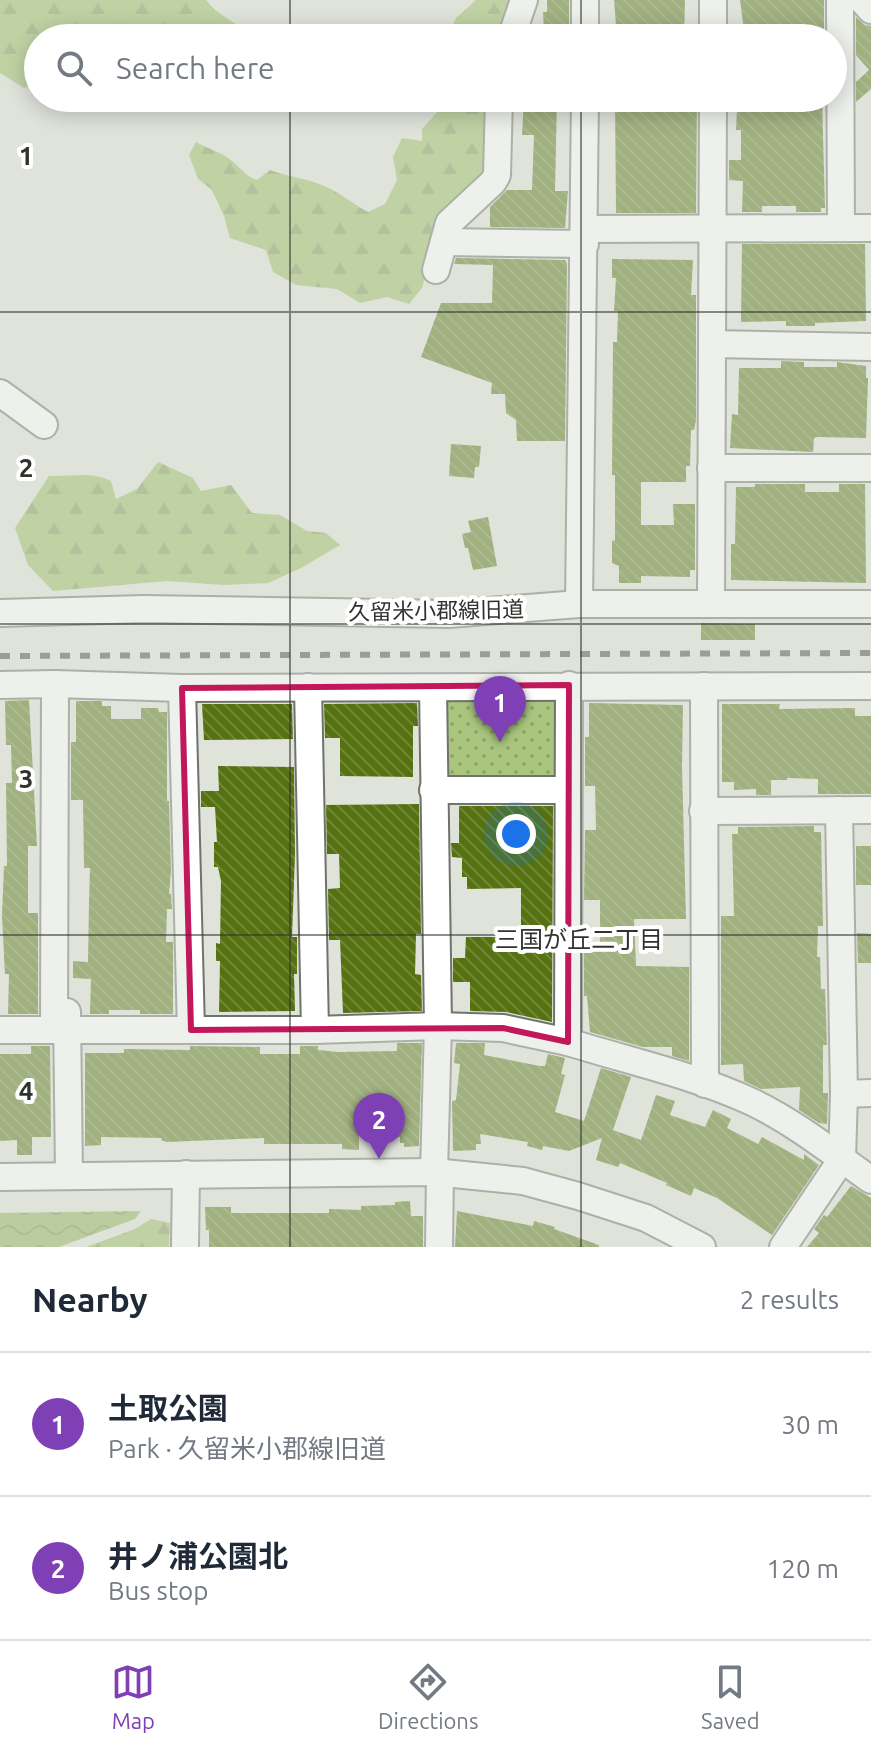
<!DOCTYPE html>
<html lang="en">
<head>
<meta charset="utf-8">
<style>
  :root { --surface:#fff; --page:#f2f2f3; --text:#1f2937; --muted:#747a83; --line:#e0e1e3; --accent:#7f40b5 }
  body { margin:0; font-family:Ubuntu,"Noto Sans JP",sans-serif; background:var(--page); color:var(--text) }
  .you { position:absolute; left:516px; top:834px; width:28px; height:28px; margin:-20px; border:6px solid #fff; border-radius:50%; background:#1a73e8; box-shadow:0 0 0 12px #1a73e833 }
  .badge { display:grid; place-items:center; width:52px; height:52px; border-radius:50%; background:var(--accent); color:#fff; font-size:26px; font-weight:700 }
  .pin { position:absolute; translate:-50% -66px; filter:drop-shadow(0 2px 4px #0008) }
  .pin::after { content:''; position:absolute; top:42px; width:28px; height:24px; background:inherit; clip-path:polygon(0 0,100% 0,50% 100%) }
  .list { margin:0; padding:0; list-style:none }
  h2 { display:flex; justify-content:space-between; align-items:center; height:104px; margin:0; padding:0 32px; font-size:34px }
  h2 small { font-size:26px; font-weight:400; color:var(--muted) }
  .list li { display:grid; grid-template-columns:52px 1fr auto; gap:24px; align-items:center; box-sizing:border-box; height:144px; padding:0 32px; border-top:2px solid var(--line) }
  .list b { display:block; font-size:30px; white-space:nowrap }
  .list p { margin:0; font-size:26px; white-space:nowrap; color:var(--muted) }
  .list em { font-size:26px; font-style:normal; color:var(--muted) }
  .icon { flex:none; width:44px; height:44px; fill:none; stroke:currentColor; stroke-width:2; stroke-linecap:round; stroke-linejoin:round }
  .map { position:relative; flex:none; width:871px; height:1247px; overflow:hidden }
  .search { position:absolute; background:var(--surface); box-shadow:0 4px 20px #0003; left:24px; right:24px; top:24px; height:88px; display:flex; align-items:center; gap:20px; box-sizing:border-box; padding:0 28px; border-radius:44px; color:var(--muted); font-size:30px }
  .sheet { height:392px; background:var(--surface) }
  nav { display:flex; justify-content:space-around; align-items:center; box-sizing:border-box; height:112px; border-top:2px solid var(--line); background:var(--surface); font-size:22px; color:var(--muted) }
  nav a { display:grid; justify-items:center; gap:4px }
  nav .on { color:var(--accent) }
  .map>svg:first-child { display:block }
  .grass { fill:url(#grass-dots) }
  .forest { fill:url(#forest-firs) }
  .water { fill:url(#water-waves) }
  .building { fill:url(#building-back-hatch) }
  .lines { fill:none; stroke-linecap:round; stroke-linejoin:round }
  .minor-casing { stroke:#70736b; stroke-width:30 }
  .minor { stroke:#fff; stroke-width:26 }
  .rail { stroke:#484b46; stroke-width:6; stroke-dasharray:10 10; stroke-linecap:butt }
  .marked { fill:none; stroke:#c2185b; stroke-width:6; stroke-linejoin:round }
  .grid { fill:none; stroke:#30322e; stroke-width:2; stroke-opacity:0.55 }
  .labels { text-anchor:middle; dominant-baseline:central; stroke-width:8; stroke-linejoin:round; paint-order:stroke }
  .street-label { font-size:22px; fill:#30322e; stroke:#fff }
  .neighbourhood-label { font-size:24px; fill:#30322e; stroke:#fff }
  .grid-label { font-size:26px; text-anchor:middle; font-weight:bold; fill:#30322e; stroke:#fff; stroke-width:8; stroke-linejoin:round; paint-order:stroke }
</style>
</head>
<body>
<div class="map">
<svg width="871" height="1247" viewBox="0 0 871 1247">
  <defs>
    <pattern id="grass-dots" width="8" height="8" patternUnits="userSpaceOnUse" patternTransform="scale(2)"><rect width="8" height="8" fill="#a9c57e"/><path d="M2 2h.1M6 6h.1" fill="none" stroke="#8aa168" stroke-width="1.8" stroke-linecap="round"/></pattern>
    <pattern id="forest-firs" width="22" height="20" patternUnits="userSpaceOnUse" patternTransform="scale(2)"><rect width="22" height="20" fill="#9bbc63"/><path d="M5 1l3.5 6h-7zM16 11l3.5 6h-7z" fill="#7f9952"/></pattern>
    <pattern id="water-waves" width="16" height="10" patternUnits="userSpaceOnUse" patternTransform="scale(2)"><rect width="16" height="10" fill="#91b158"/><path d="M0 5q4-4 8 0t8 0" fill="none" stroke="#779149"/></pattern>
    <pattern id="building-back-hatch" width="6" height="6" patternUnits="userSpaceOnUse" patternTransform="scale(2)"><rect width="6" height="6" fill="#557110"/><path d="M-1 5l2 2M0 0l6 6M5-1l2 2" fill="none" stroke="#70853c"/></pattern>
  </defs>
  <rect width="100%" height="100%" fill="#dfe3da"/>
  <polygon class="grass" points="448,693 552,694 558,702 559,782 442,784 439,702"/>
  <g class="forest">
    <polygon points="0,0 206,0 215,10 240,27 238,38 38,38 38,84 24,88 0,73"/>
    <polygon points="476,0 516,0 503,38 447,38 456,18"/>
    <path d="M 438,98 L 491,98 L 489,169 L 430,260 L 422,288 L 409,304 L 387,297 L 360,303 L 337,289 L 296,285 L 273,272 L 266,250 L 230,238 L 224,216 L 212,190 L 198,179 L 189,155 L 196,142 C 206,148 223,153 231,160 C 241,168 245,176 257,180 L 270,170 C 288,177 306,178 324,186 C 339,192 353,204 368,212 L 385,204 L 397,180 L 393,157 L 402,138 L 422,141 L 422,129 L 441,108 Z"/>
    <path d="M 158,462 L 193,478 L 201,491 L 231,485 L 252,513 L 280,515 L 307,531 L 326,533 L 340,545 L 301,568 L 268,583 L 224,585 L 167,581 L 53,591 L 28,565 L 15,528 L 49,476 C 73,477 89,471 111,481 L 116,499 L 137,489 Z"/>
    <polygon points="151,1219 170,1223 169,1247 86,1247 135,1229"/>
  </g>
  <polygon class="water" points="141,1211 135,1219 59,1247 0,1247 0,1213"/>
  <g class="building">
    <polygon points="547,0 569,0 569,35 548,35 548,32 544,32 543,12 547,12"/>
    <polygon points="614,0 685,0 684,38 617,38"/>
    <polygon points="740,0 824,0 824,38 745,38"/>
    <polygon points="856,17 865,25 871,26 871,89 856,102 856,82 869,70 856,55"/>
    <polygon points="524,98 557,98 555,191 568,191 565,228 490,227 490,207 507,190 532,190 534,135 522,135"/>
    <polygon points="615,98 697,98 696,213 616,213"/>
    <polygon points="742,98 822,98 825,208 821,208 821,212 796,212 796,206 762,206 762,212 742,212 743,181 729,180 729,160 741,160 741,130 736,130 737,109 742,109"/>
    <polygon points="742,244 865,244 866,321 815,323 815,326 786,326 786,321 741,322"/>
    <polygon points="456,258 565,260 567,264 565,441 517,441 516,420 506,413 505,394 491,394 492,383 421,357 441,303 492,303 493,265 454,264"/>
    <polygon points="612,259 693,260 691,295 696,295 696,420 694,430 691,430 690,466 686,466 686,482 641,482 641,525 674,525 673,504 695,504 695,570 690,570 690,577 641,576 641,583 619,583 619,566 612,563 612,540 615,541 615,475 612,475 613,342 617,342 618,311 614,311 616,278 612,278"/>
    <polygon points="781,361 804,362 804,367 837,367 837,362 866,366 866,378 868,378 866,438 817,437 814,438 813,452 730,448 732,414 738,415 739,368 781,368"/>
    <polygon points="451,444 481,446 479,467 475,467 474,478 449,476"/>
    <polygon points="755,484 805,484 805,492 839,492 839,484 865,484 866,583 731,580 731,544 735,544 736,487 755,487"/>
    <polygon points="488,517 497,566 473,570 468,548 465,548 462,534 471,532 468,521"/>
    <polygon points="701,623 755,624 755,640 701,640"/>
    <polygon points="29,700 37,846 28,846 28,913 38,913 38,1014 8,1014 9,974 5,974 2,916 4,866 7,866 6,783 12,783 11,745 6,745 5,701"/>
    <polygon points="76,701 102,701 102,706 111,706 111,719 141,719 141,708 158,708 159,712 167,712 167,801 169,801 171,870 169,894 171,894 172,909 167,909 166,942 173,942 173,1014 140,1014 140,1010 109,1010 109,1014 90,1014 91,979 73,978 73,961 88,962 89,904 90,868 84,868 83,800 71,800 71,742 76,742"/>
    <polygon points="417,703 418,726 413,726 413,777 340,776 340,738 325,738 324,704"/>
    <polygon points="589,703 683,705 682,767 686,919 634,919 636,966 689,967 689,1061 672,1056 672,1047 643,1047 590,1032 587,996 584,996 584,945 600,945 600,900 584,900 585,830 596,830 595,786 585,786 585,737 589,737"/>
    <polygon points="202,704 292,704 293,739 204,740"/>
    <polygon points="722,704 780,704 779,709 855,708 855,716 871,716 871,794 818,794 818,779 787,778 787,780 771,780 771,795 756,795 756,789 734,790 734,782 722,782"/>
    <polygon points="218,766 294,767 295,854 292,937 297,937 297,974 294,974 295,1011 219,1012 220,961 216,961 216,943 220,944 221,881 218,867 214,867 214,842 217,842 215,807 201,807 201,791 219,791"/>
    <polygon points="419,804 421,934 416,934 415,974 421,975 422,1011 343,1013 340,940 329,940 328,889 340,888 339,854 327,854 326,805"/>
    <polygon points="459,806 553,806 552,1022 506,1012 470,1011 470,982 453,982 453,958 465,958 466,937 521,937 521,888 467,889 467,877 462,877 462,858 452,857 451,843 459,843"/>
    <polygon points="814,826 814,832 821,832 823,926 818,926 817,957 820,957 821,989 825,989 827,1045 823,1045 823,1093 828,1093 827,1124 819,1123 799,1110 800,1087 761,1089 744,1081 743,1064 721,1065 721,916 734,916 732,834 738,834 738,827"/>
    <rect x="856" y="846" width="15" height="39"/>
    <polygon points="857,933 871,934 871,963 858,963"/>
    <polygon points="397,1043 422,1043 419,1146 404,1147 404,1143 400,1143 400,1137 359,1136 359,1150 342,1149 342,1144 264,1144 264,1138 167,1142 161,1140 162,1138 101,1137 101,1145 85,1146 85,1053 124,1053 124,1049 190,1050 190,1046 260,1047 260,1054 300,1054 300,1046 318,1046 318,1050 338,1052 397,1051"/>
    <polygon points="456,1043 485,1043 484,1055 540,1066 545,1066 548,1054 565,1058 561,1074 565,1075 555,1112 584,1121 601,1068 631,1077 613,1130 641,1140 656,1095 675,1101 670,1115 705,1127 713,1110 731,1119 727,1128 758,1144 762,1137 804,1160 804,1154 819,1165 772,1235 717,1198 694,1188 691,1196 666,1185 667,1183 620,1163 618,1167 596,1160 602,1138 569,1151 543,1146 542,1150 527,1146 528,1142 480,1134 481,1144 476,1144 476,1150 453,1151 452,1101 456,1100 460,1064 454,1063"/>
    <polygon points="31,1046 50,1046 51,1137 32,1137 32,1155 17,1155 17,1140 0,1141 0,1054 31,1054"/>
    <polygon points="851,1186 871,1198 871,1247 807,1247 819,1233 814,1229 824,1215 827,1217"/>
    <polygon points="410,1201 411,1216 423,1216 423,1247 209,1247 209,1230 206,1230 205,1207 231,1207 231,1213 329,1213 329,1209 361,1210 361,1206 395,1205 395,1202"/>
    <polygon points="457,1211 533,1226 534,1221 555,1227 554,1229 599,1245 599,1247 455,1247"/>
  </g>
  <g class="lines">
    <g class="minor-casing">
      <g id="minor">
        <polyline points="840,0 841,228"/>
        <polyline points="862,0 871,10"/>
        <polyline points="511,38 524,0"/>
        <polyline points="585,38 585,0"/>
        <polyline points="713,38 713,0"/>
        <polyline points="585,229 871,228"/>
        <polyline points="444,242 585,244"/>
        <polyline points="436,270 449,223 493,182 497,175 499,98"/>
        <polyline points="712,344 871,347"/>
        <polyline points="0,393 44,425"/>
        <polyline points="711,468 871,468"/>
        <polyline points="711,603 713,98"/>
        <polyline points="579,604 585,98"/>
        <polyline points="0,613 144,609 449,614 579,604 871,604"/>
        <polyline points="0,685 55,684"/>
        <polyline points="704,686 705,1084"/>
        <polyline points="182,688 191,1030"/>
        <polyline points="433,688 438,1026 434,1172"/>
        <polyline points="433,790 567,790"/>
        <polyline points="703,811 871,810"/>
        <polyline points="67,1012 69,1176"/>
        <polyline points="54,1029 55,684 182,688 871,686"/>
        <polyline points="0,1030 315,1030 308,687"/>
        <polyline points="315,1030 438,1026 503,1028 568,1042 569,685"/>
        <path d="M 568,1042 C 629,1061 694,1075 752,1102 C 794,1122 833,1153 871,1180"/>
        <polyline points="844,1094 871,1093"/>
        <polyline points="0,1177 434,1172 523,1181 578,1196 646,1218 702,1247"/>
        <polyline points="185,1247 186,1174"/>
        <polyline points="439,1247 440,1172"/>
        <polyline points="783,1247 842,1159 844,1094 839,810"/>
      </g>
    </g>
    <use href="#minor" class="minor"/>
    <polyline class="rail" points="0,656 871,653"/>
  </g>
  <path d="M0 0H871V1247H0ZM 569,685 L 568,1042 L 503,1028 L 191,1030 L 182,688 Z" fill="#dfe3da" fill-opacity=".55" fill-rule="evenodd"/>
  <path class="marked" d="M 569,685 L 568,1042 L 503,1028 L 191,1030 L 182,688 Z"/>
  <path class="grid" d="M 290,0 L 290,38M 581,0 L 581,38M 290,98 L 290,1247M 581,98 L 581,1247M 0,312 L 871,312M 0,624 L 871,624M 0,935 L 871,935"/>
  <g class="labels">
    <g class="street-label">
      <text transform="translate(436 610) rotate(-1)">久留米小郡線旧道</text>
    </g>
    <g class="neighbourhood-label">
      <text x="579" y="939">三国が丘二丁目</text>
    </g>
  </g>
  <g class="grid-label">
    <text x="26" y="165">1</text>
    <text x="26" y="477">2</text>
    <text x="26" y="788">3</text>
    <text x="26" y="1100">4</text>
  </g>
</svg>
<div class="you"></div>
<div class="pin badge" style="left:500px;top:742px">1</div>
<div class="pin badge" style="left:379px;top:1159px">2</div>
<div class="search"><svg class="icon" aria-label="search" viewBox="0 0 24 24"><circle cx="10" cy="10" r="6"/><path d="M15 15l6 6"/></svg>Search here</div>
</div>
<section class="sheet">
<h2>Nearby<small>2 results</small></h2>
<ul class="list">
<li><span class="badge">1</span><div><b>土取公園</b><p>Park · 久留米小郡線旧道</p></div><em>30 m</em></li>
<li><span class="badge">2</span><div><b>井ノ浦公園北</b><p>Bus stop</p></div><em>120 m</em></li>
</ul>
</section>
<nav>
<a class="on"><svg class="icon" aria-label="map" viewBox="0 0 24 24"><path d="M3 6l6-2 6 2 6-2v14l-6 2-6-2-6 2zM9 4v14M15 6v14"/></svg>Map</a>
<a><svg class="icon" aria-label="directions" viewBox="0 0 24 24"><path d="M12 3l9 9-9 9-9-9zM9 14v-3h6M13 9l2 2-2 2"/></svg>Directions</a>
<a><svg class="icon" aria-label="saved" viewBox="0 0 24 24"><path d="M7 4h10v16l-5-4-5 4z"/></svg>Saved</a>
</nav>
</body>
</html>
